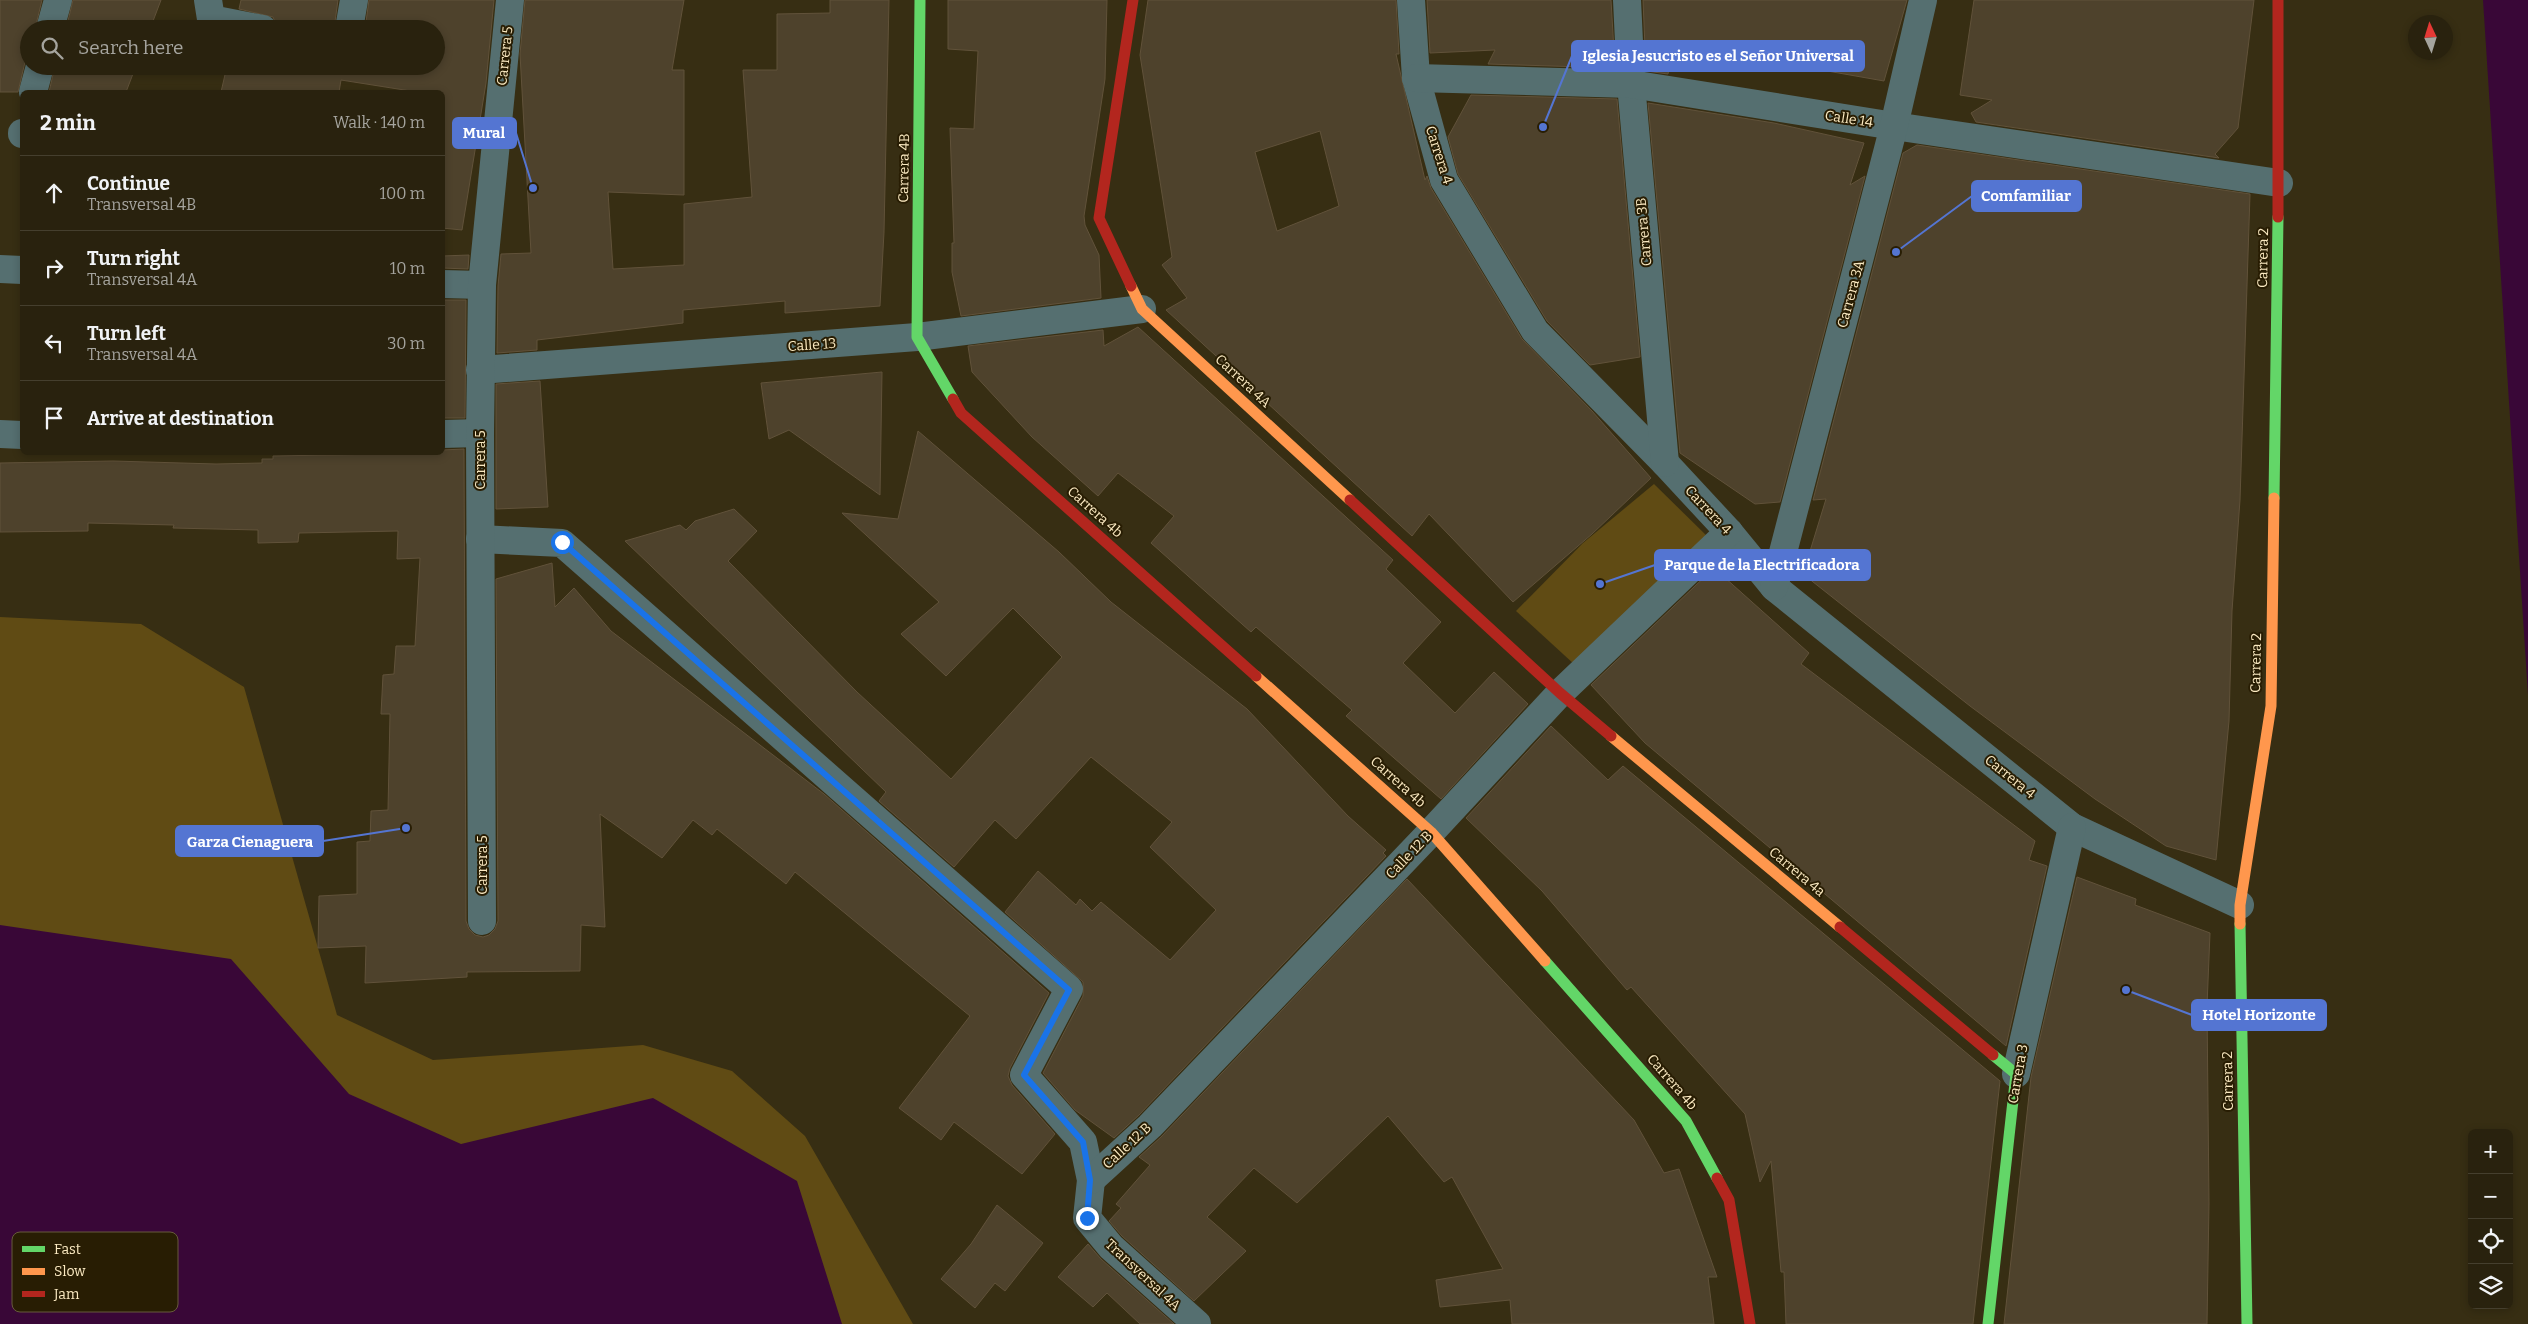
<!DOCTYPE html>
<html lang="en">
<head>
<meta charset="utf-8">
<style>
  :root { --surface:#29220e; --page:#352f1c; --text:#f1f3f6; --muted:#a5a49e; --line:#453f2e }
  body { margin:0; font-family:Bitter,serif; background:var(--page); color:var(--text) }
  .controls { position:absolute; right:15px; bottom:15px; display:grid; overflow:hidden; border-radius:8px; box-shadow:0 2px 8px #0003 }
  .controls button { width:45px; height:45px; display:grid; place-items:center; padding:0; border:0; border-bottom:1px solid var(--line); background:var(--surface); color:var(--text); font:25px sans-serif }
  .compass { position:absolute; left:2408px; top:15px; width:45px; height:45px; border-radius:50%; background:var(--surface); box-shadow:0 2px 8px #0003; rotate:356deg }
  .stop { position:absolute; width:15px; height:15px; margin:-11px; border:4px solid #1a73e8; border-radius:50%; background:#fff }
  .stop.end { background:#1a73e8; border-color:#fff; box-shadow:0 1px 5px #0008 }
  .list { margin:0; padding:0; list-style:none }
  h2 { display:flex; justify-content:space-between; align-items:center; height:65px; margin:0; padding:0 20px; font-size:21px }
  h2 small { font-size:16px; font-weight:400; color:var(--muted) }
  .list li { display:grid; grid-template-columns:32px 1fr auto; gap:15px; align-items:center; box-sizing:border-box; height:75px; padding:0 20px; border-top:1px solid var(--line) }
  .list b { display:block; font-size:19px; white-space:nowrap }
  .list p { margin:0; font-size:16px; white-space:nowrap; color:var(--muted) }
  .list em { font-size:16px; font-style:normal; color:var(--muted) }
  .icon { flex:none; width:28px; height:28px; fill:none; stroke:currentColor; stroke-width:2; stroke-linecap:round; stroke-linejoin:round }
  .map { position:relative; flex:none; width:2528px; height:1324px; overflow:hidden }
  .search { position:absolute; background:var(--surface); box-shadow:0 2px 8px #0003; left:20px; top:20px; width:425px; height:55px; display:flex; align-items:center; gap:12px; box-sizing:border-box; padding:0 18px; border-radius:28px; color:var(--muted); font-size:19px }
  .panel { position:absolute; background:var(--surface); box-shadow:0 2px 8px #0003; left:20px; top:90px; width:425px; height:365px; border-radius:8px }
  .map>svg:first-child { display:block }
  .green { fill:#604b14 }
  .water { fill:#390737 }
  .building { fill:#4e422c; stroke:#61523a; fill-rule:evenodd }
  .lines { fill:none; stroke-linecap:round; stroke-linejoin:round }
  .street { stroke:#556f70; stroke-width:28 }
  .fast { stroke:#63d668; stroke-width:11 }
  .slow { stroke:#ff974d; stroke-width:11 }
  .jam { stroke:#b3261e; stroke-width:11 }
  .route { stroke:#1a73e8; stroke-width:6 }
  .labels { text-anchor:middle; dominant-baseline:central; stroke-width:4; stroke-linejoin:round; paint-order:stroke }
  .street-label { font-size:14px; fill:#fbeac2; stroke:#281d03 }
  .key { fill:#281d03; stroke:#675a3c; stroke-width:1 }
  .key-label { font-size:14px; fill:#fbeac2 }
  .leader { fill:none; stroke:#5475d2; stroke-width:2 }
  .callout-dot { fill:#5475d2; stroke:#281d03; stroke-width:2 }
  .callout { fill:#5475d2; stroke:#5475d2; stroke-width:2 }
  .callout-label { font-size:15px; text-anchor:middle; font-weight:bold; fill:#fff }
</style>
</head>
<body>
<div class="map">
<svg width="2528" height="1324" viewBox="0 0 2528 1324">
  <rect width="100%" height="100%" fill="#372e13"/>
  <g class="green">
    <polygon points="1654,484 1710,539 1575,665 1516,611 1583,543"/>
    <polygon points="0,617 141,624 244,687 337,1015 433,1060 643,1045 732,1071 805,1136 913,1324 0,1324"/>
  </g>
  <g class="water">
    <polygon points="2483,0 2528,0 2528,695"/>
    <polygon points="0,925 231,959 349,1094 461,1144 653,1098 797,1181 842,1324 0,1324"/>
  </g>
  <g class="building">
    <polygon points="0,0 42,0 35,29 29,29 29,55 25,62 18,92 0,92"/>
    <polygon points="73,0 161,0 150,29 66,29"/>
    <polygon points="241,0 338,0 334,29 278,29 273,17 239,9"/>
    <polygon points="369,0 494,0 486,83 462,230 442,228 442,92 417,92 341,80 339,92 221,92 227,66 436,66 436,29 365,29"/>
    <polygon points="525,0 684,0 672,70 684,70 684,195 608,192 613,269 684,265 684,204 752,197 743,70 777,70 777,14 830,13 830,0 889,0 884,232 880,306 785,313 785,301 683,310 683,323 537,340 537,350 497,353 498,286 501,254 531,253 520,54"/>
    <polygon points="948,0 1107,0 1105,79 1084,216 1085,225 1099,255 1101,298 961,316 952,272 952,243 954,243 950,128 974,129 978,51 948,49"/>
    <path d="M 1148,0 L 1396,0 L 1399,54 L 1396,54 L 1425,180 L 1427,176 L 1431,188 L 1522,339 L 1592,411 L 1651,478 L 1592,534 L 1513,602 L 1429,514 L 1412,536 L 1166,310 L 1187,298 L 1162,265 L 1172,257 L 1140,55 ZM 1320,131 L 1339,206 L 1277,231 L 1255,152 Z"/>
    <polygon points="1427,0 1611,0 1615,68 1488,64 1495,50 1430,53"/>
    <polygon points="1643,0 1907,0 1884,81 1674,44 1668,74 1646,71"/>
    <polygon points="1974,0 2254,0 2238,128 2215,154 2219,158 1976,122 1971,113 1992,100 1960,95"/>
    <polygon points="55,66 136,66 126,92 49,92"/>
    <polygon points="1471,95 1617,99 1640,357 1590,365 1547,321 1458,174 1448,137"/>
    <polygon points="1648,103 1774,123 1864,143 1850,185 1865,176 1780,502 1755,504 1680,453"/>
    <polygon points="1917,145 2250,194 2240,500 2232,611 2229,721 2216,860 2166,846 2095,799 1970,706 1803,574 1826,499 1813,500 1903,153"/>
    <polygon points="469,255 468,269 442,268 442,256"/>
    <polygon points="442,300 466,300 465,418 442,418"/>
    <polygon points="1138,327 1393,560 1386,569 1441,622 1403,663 1455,713 1494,672 1528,704 1441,799 1346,716 1352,710 1256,627 1251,632 1151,543 1174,516 1118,473 1098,496 1032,437 972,372 968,346 1103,330 1104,346"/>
    <polygon points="882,372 880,495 789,430 769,439 761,383"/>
    <polygon points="540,381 548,507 496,509 496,384"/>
    <polygon points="918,431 1059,552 1111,602 1247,709 1348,816 1386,850 1383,853 1386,856 1139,1115 1114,1138 1075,1110 1043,1073 1083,996 1083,982 1005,912 1038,871 1076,905 1080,899 1092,911 1101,902 1170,960 1216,910 1150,847 1172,822 1091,757 1016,839 995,820 954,867 879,801 886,792 625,541 680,525 686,530 695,521 734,509 757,531 728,561 857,692 951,779 1062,657 1013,608 946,676 901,634 939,602 842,513 898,519"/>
    <polygon points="464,449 466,921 469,929 475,935 483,937 489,935 495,929 498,921 496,579 552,563 555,607 574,588 611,631 824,794 1049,993 1010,1068 1008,1076 1012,1085 1055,1134 1022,1174 954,1122 941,1140 899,1108 970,1016 795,872 786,884 717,829 712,835 693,820 662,858 600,814 605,927 581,925 580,971 467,972 467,977 365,983 366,946 318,948 319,896 357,894 357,842 370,841 371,811 388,810 390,714 381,714 383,675 394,674 396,646 415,646 420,558 397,559 398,531 299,533 298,542 258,543 258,530 173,528 174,525 88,523 88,531 0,532 0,463 113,461 216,464 262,463 262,459 273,459 273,456 442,453 442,450"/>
    <polygon points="1714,568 1809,653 1801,664 2035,841 2029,860 2047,866 2006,1046 1645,743 1591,685"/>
    <polygon points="1551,726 1608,780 1623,766 2000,1081 1973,1324 1786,1324 1784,1272 1781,1272 1771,1161 1760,1182 1745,1114 1631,987 1627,990 1542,891 1466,818"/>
    <polygon points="2077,877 2136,899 2135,905 2210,933 2207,1006 2209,1203 2207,1324 2004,1324 2031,1077"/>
    <polygon points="1407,879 1634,1120 1664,1173 1679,1169 1717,1277 1708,1277 1714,1324 1512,1324 1510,1300 1440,1307 1436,1280 1503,1269 1452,1177 1444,1182 1388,1116 1297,1203 1254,1168 1207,1217 1246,1251 1194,1301 1122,1236 1109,1221 1121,1208 1116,1204 1150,1165 1139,1157 1161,1137"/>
    <polygon points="997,1205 1043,1243 1005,1291 995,1283 975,1308 941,1279 971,1244"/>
    <polygon points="1088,1244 1101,1259 1174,1324 1140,1324 1107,1293 1093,1307 1058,1277"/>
  </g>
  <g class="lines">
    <g class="street">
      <polyline points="208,0 211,19 263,29"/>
      <polyline points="1411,0 1416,78 1444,180 1535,331 1665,463 1729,532 1774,587 2072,827 2240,905"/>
      <polyline points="1627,0 1631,84 1665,463"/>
      <polyline points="50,29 58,0"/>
      <polyline points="349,29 354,0"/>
      <polyline points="1416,78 1631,84 1894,126 2279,183"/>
      <polyline points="33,92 40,66"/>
      <polyline points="22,134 22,133"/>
      <polyline points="0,269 22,270"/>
      <polyline points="442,284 482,285"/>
      <polyline points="480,370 917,337 1142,309"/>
      <polyline points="0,434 22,435"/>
      <polyline points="442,434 480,433"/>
      <polyline points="480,539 562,543 1069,989 1024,1075 1083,1142 1091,1180 1087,1218 1111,1247 1197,1324"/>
      <polyline points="1774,587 1894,126 1923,0"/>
      <polyline points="482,921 480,433 482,285 510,0"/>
      <polyline points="2016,1074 2072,827"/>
      <polyline points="1091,1180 1150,1126 1431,832 1560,693 1729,532"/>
    </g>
    <g class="fast">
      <polyline points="920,0 917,337 953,399"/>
      <polyline points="2274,498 2278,217"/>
      <polyline points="2240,924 2247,1324"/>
      <polyline points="1545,961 1686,1121 1717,1178"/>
      <polyline points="1988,1324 2016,1074 1993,1055"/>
    </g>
    <g class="slow">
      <polyline points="1131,286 1142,309 1350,500"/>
      <polyline points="1256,676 1431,832 1545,961"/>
      <polyline points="1611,736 1840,927"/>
      <polyline points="2240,924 2240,905 2271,706 2274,498"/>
    </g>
    <g class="jam">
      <polyline points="2278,0 2278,217"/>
      <polyline points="1131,286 1099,218 1133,0"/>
      <polyline points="953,399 961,413 1256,676"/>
      <polyline points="1350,500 1560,693 1611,736"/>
      <polyline points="1840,927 1993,1055"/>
      <polyline points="1717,1178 1729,1200 1750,1324"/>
    </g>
  </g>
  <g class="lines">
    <polyline class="route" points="562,542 1069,990 1024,1075 1083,1142 1090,1180 1087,1218"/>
  </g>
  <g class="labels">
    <g class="street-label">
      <text transform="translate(505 56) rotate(-84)">Carrera 5</text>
      <text transform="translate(1849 119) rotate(9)">Calle 14</text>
      <text transform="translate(1439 155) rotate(72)">Carrera 4</text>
      <text transform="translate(904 168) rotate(-89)">Carrera 4B</text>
      <text transform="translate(1644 232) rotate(-95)">Carrera 3B</text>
      <text transform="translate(2263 258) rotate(-89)">Carrera 2</text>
      <text transform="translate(1851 294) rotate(-75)">Carrera 3A</text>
      <text transform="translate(812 345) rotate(-4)">Calle 13</text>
      <text transform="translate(1243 381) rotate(43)">Carrera 4A</text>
      <text transform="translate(480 460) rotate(-90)">Carrera 5</text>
      <text transform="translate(1708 510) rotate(47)">Carrera 4</text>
      <text transform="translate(1095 512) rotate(42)">Carrera 4b</text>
      <text transform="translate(2256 663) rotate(-89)">Carrera 2</text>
      <text transform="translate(2010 777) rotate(39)">Carrera 4</text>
      <text transform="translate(1398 782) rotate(42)">Carrera 4b</text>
      <text transform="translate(1409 855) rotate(-46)">Calle 12 B</text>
      <text transform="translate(482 865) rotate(-90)">Carrera 5</text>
      <text transform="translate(1797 872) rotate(40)">Carrera 4a</text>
      <text transform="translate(2018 1074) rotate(-80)">Carrera 3</text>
      <text transform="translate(2228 1081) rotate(-91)">Carrera 2</text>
      <text transform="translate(1672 1082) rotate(49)">Carrera 4b</text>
      <text transform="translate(1127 1146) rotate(-43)">Calle 12 B</text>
      <text transform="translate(1143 1275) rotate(43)">Transversal 4A</text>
    </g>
  </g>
  <rect x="12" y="1232" width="166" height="80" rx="8" class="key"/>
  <rect x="22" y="1246" width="23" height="6" fill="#63d668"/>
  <rect x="22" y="1268" width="23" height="7" fill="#ff974d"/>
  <rect x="22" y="1291" width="23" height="6" fill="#b3261e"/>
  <g class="key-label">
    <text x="54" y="1254">Fast</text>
    <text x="54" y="1276">Slow</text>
    <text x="54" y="1299">Jam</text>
  </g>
  <path class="leader" d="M1543 127L1572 56M533 188L516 133M1896 252L1972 196M1600 584L1655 565M406 828L323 841M2126 990L2192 1015"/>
  <g class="callout-dot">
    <circle cx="1543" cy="127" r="5"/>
    <circle cx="533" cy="188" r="5"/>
    <circle cx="1896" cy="252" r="5"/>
    <circle cx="1600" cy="584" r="5"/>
    <circle cx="406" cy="828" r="5"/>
    <circle cx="2126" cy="990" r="5"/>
  </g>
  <g class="callout">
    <rect x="1572" y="41" width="292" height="30" rx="5"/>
    <rect x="453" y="118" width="63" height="30" rx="5"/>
    <rect x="1972" y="181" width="109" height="30" rx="5"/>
    <rect x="1655" y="550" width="215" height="30" rx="5"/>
    <rect x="176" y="826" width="147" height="30" rx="5"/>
    <rect x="2192" y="1000" width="134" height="30" rx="5"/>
  </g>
  <g class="callout-label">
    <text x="1718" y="61">Iglesia Jesucristo es el Señor Universal</text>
    <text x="484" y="138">Mural</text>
    <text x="2026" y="201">Comfamiliar</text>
    <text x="1762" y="570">Parque de la Electrificadora</text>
    <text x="250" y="847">Garza Cienaguera</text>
    <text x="2259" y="1020">Hotel Horizonte</text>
  </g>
</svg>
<div class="controls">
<button>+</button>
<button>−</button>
<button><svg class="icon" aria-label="locate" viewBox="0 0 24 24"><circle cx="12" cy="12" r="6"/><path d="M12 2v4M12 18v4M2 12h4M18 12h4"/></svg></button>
<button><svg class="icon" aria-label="layers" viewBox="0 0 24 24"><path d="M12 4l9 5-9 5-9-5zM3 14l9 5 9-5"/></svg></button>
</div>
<svg class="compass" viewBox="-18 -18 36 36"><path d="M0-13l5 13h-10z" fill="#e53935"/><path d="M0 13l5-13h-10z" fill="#a5a49e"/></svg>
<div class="stop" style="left:562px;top:542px"></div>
<div class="stop end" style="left:1087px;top:1218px"></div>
<div class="search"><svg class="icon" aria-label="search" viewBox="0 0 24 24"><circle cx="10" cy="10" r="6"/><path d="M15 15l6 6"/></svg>Search here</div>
<section class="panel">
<h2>2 min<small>Walk · 140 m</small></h2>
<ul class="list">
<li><svg class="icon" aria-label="ahead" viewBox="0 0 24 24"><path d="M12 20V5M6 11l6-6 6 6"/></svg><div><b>Continue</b><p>Transversal 4B</p></div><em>100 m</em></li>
<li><svg class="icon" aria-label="right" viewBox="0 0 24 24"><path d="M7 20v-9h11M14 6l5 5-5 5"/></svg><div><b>Turn right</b><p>Transversal 4A</p></div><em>10 m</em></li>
<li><svg class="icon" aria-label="left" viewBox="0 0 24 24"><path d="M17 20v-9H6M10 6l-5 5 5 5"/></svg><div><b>Turn left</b><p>Transversal 4A</p></div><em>30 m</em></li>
<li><svg class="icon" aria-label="arrive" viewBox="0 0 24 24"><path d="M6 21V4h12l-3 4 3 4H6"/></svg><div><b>Arrive at destination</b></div></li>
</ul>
</section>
</div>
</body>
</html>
